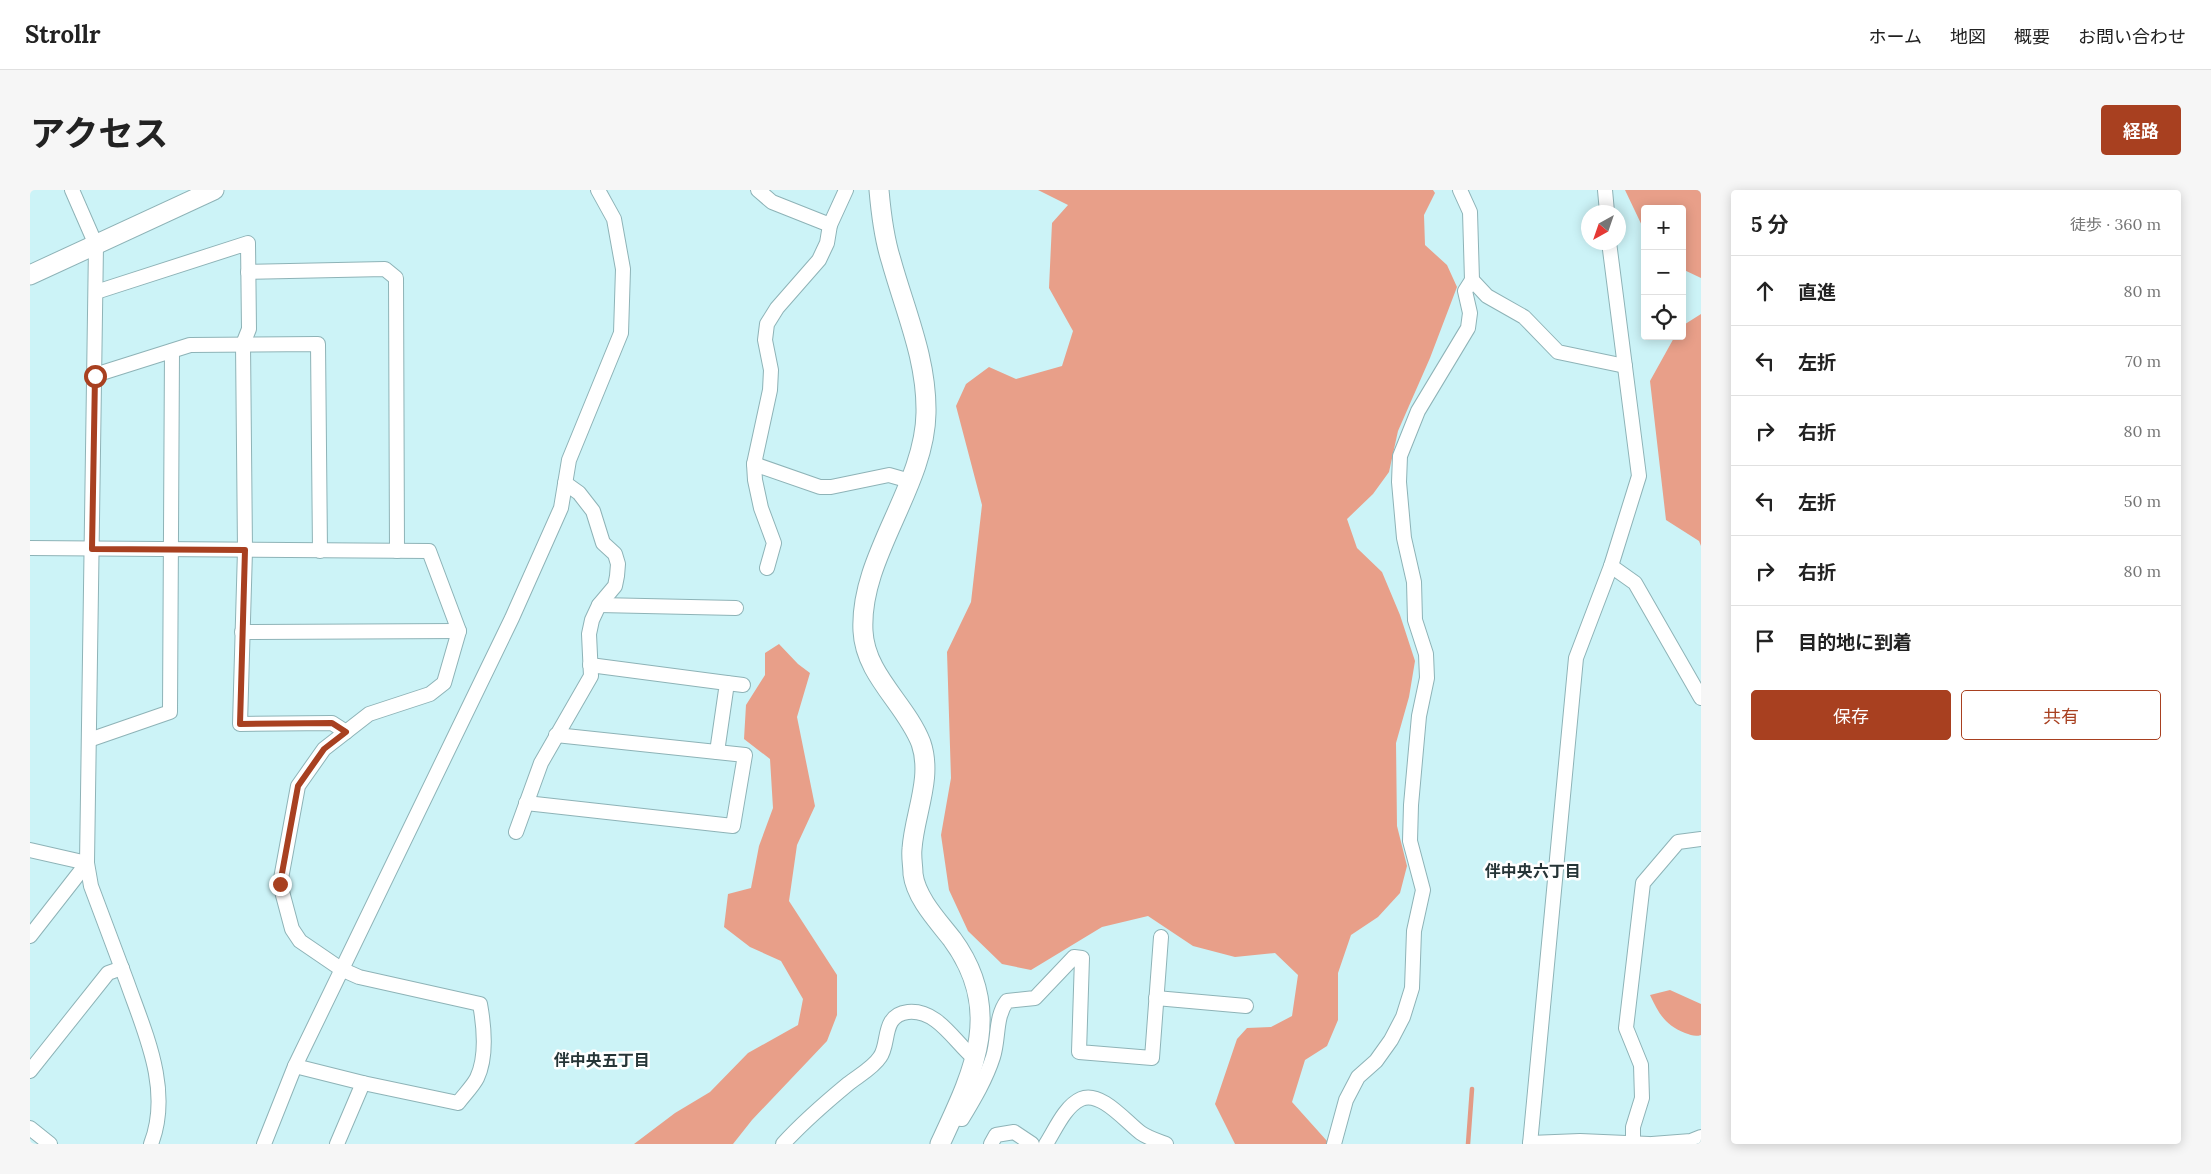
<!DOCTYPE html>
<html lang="ja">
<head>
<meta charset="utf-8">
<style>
  :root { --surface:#fff; --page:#f6f6f6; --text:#222; --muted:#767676; --line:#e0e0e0; --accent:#a84020 }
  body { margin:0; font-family:Lora,"Noto Sans JP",serif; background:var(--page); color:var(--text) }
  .controls { position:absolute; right:15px; top:15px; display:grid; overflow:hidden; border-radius:5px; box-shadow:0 2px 12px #0003 }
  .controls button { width:45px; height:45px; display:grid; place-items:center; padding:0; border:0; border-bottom:1px solid var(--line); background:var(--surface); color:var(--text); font:25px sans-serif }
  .compass { position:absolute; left:1551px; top:15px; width:45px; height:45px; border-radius:50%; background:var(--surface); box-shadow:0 2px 12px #0003; rotate:220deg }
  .stop { position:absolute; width:15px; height:15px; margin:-11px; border:4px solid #a84020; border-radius:50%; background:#fff }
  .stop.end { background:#a84020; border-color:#fff; box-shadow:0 1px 5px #0008 }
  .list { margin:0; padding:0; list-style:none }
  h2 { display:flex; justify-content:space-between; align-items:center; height:65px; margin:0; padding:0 20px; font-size:21px }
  h2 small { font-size:16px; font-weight:400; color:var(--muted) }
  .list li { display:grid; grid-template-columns:32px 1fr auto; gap:15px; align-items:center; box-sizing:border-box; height:70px; padding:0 20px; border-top:1px solid var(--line) }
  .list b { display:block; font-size:19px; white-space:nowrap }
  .list em { font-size:16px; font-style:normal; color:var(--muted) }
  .actions { display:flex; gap:10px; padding:15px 20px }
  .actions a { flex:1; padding:11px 0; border:1px solid var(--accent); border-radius:5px; text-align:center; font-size:18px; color:var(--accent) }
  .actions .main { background:var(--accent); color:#fff }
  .icon { flex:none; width:28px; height:28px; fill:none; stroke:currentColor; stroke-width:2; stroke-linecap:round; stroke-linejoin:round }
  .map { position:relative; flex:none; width:1671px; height:954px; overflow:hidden; border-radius:5px }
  header { display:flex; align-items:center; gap:30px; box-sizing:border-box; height:70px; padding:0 25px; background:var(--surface); border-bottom:1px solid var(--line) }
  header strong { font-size:24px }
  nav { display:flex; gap:28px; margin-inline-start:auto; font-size:18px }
  .intro { display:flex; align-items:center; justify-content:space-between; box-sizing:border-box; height:120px; padding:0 30px }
  h1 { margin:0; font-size:35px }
  .button { padding:12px 22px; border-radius:5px; background:var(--accent); color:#fff; font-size:18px; font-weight:700 }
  main { display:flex; gap:30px; padding:0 30px }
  aside { flex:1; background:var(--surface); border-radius:5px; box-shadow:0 2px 12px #0003 }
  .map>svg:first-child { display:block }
  .forest { fill:#e89f89 }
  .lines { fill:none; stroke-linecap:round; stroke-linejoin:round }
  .stream { stroke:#e39a85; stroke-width:4.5 }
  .street-casing { stroke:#8eb3b7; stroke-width:16 }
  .secondary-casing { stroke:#8eb3b7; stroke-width:21 }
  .street { stroke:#fff; stroke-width:14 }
  .secondary { stroke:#fff; stroke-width:19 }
  .route { stroke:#a84020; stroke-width:6 }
  .labels { text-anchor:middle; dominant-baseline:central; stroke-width:5; stroke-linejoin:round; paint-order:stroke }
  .neighbourhood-label { font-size:16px; font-weight:bold; fill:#263537; stroke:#fff }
</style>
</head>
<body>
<header>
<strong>Strollr</strong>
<nav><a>ホーム</a><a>地図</a><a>概要</a><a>お問い合わせ</a></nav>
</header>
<div class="intro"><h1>アクセス</h1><a class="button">経路</a></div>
<main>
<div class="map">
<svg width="1671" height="954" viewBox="0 0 1671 954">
  <rect width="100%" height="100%" fill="#ccf3f7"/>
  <g class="forest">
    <polygon points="1008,0 1403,0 1405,3 1394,25 1395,55 1417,75 1427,97 1400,168 1368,241 1359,282 1343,304 1317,329 1327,358 1352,382 1370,425 1385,471 1379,507 1366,553 1367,636 1377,676 1370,703 1348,727 1321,745 1308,783 1308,830 1297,856 1275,870 1262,912 1297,951 1297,954 1205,954 1185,914 1207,849 1217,838 1241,837 1262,826 1268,785 1245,763 1205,767 1163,756 1118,726 1072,737 1001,780 972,774 938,741 919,700 911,645 921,588 917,462 941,412 952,315 926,216 936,194 959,177 986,189 1032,176 1043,141 1019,98 1022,33 1038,15"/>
    <polygon points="1595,0 1671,0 1671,88 1652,79 1652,19 1615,19 1615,42"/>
    <polygon points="1671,124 1671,356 1669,351 1636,330 1620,191 1645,146 1652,146 1652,136"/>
    <polygon points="749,454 768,474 780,483 767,527 785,616 767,655 759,711 807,785 807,825 797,851 722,930 703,954 604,954 645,923 680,902 718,863 768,835 773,809 751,771 720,757 694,737 698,704 721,698 729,656 743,618 740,569 714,549 716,515 735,485 735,463"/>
    <path d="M 1640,800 L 1671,814 L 1671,845 C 1665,847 1661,845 1655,843 C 1635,835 1629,824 1620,805 Z"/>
  </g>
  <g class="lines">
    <polyline class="stream" points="1438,954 1442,899"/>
    <g class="street-casing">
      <g id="street">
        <path d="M 42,0 L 66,55 L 57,673 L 61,696 C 73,728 85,760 97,792 C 115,843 142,900 121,954"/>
        <polyline points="728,0 742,12 800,35"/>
        <polyline points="1430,0 1440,22 1442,90 1457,106 1494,127 1528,162 1595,176"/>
        <polyline points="1575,0 1577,22"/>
        <polyline points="218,82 355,79 366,88 367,361"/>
        <polyline points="66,102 218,53 219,139 213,154 215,360 210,534 302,533 316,542"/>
        <polyline points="65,185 160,155 288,154 290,361"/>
        <polyline points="724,274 790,297 801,297 859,285 880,291"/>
        <path d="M 0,358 L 399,361 L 429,441 L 414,493 L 400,504 L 339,524 L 294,559 L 268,596 L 250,694 L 262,739 L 270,751 L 311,779 L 329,787 L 450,814 C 454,836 457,867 447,888 C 443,896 434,905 428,913 L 333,893 L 265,876"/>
        <polyline points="1581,376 1605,393 1671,508"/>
        <polyline points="737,378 744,353 731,318 725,290 724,274 740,200 741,180 735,150 737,134 747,118 789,70 797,53 800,35 816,0"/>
        <polyline points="569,415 706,418"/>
        <polyline points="212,442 429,441"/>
        <polyline points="560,475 697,493 687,562"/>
        <polyline points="697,493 713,495"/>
        <polyline points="59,550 140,522 142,161"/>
        <polyline points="496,613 703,636 715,565 526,545"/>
        <polyline points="486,642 511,573 561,486 559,444 562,430 569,415 585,396 587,386 588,374 585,364 573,353 563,321 549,303 535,293"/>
        <polyline points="0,660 57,673 0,746"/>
        <polyline points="1126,808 1216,816"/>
        <polyline points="0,881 78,783 92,778"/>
        <path d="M 922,928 L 932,929 C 944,909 956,889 963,867 C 969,848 965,827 977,811 L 1005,808 L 1044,767 L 1052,768 L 1049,862 L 1122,868 L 1131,747"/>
        <polyline points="0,938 20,954"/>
        <polyline points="1500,953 1550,951 1619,954"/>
        <polyline points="234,954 265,876 482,428 531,318 539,270 591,143 593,79 584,29 568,0"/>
        <polyline points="307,954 333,893"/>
        <path d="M 753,954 C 773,932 795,913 818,894 C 828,886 843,878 850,867 C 860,854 851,825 878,822 C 908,819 925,853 945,869"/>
        <polyline points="961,954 966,945 984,942 1002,954"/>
        <path d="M 1016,954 C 1025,940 1035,916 1051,909 C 1071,900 1097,933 1111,943 C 1118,948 1128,951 1136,954"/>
        <polyline points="1304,954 1316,910 1328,887 1346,871 1361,850 1373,827 1382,798 1384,741 1393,700 1380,651 1381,615 1389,526 1397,488 1396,464 1385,430 1384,392 1374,348 1369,292 1370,266 1388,221 1438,138 1440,123 1435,101 1442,90"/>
        <polyline points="1500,954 1546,468 1581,376 1609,286 1579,52"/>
        <polyline points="1603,954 1603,937 1612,908 1611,875 1596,838 1613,693 1648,652 1671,649"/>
        <polyline points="1622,954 1661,951 1671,947"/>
      </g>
    </g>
    <g class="secondary-casing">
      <g id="secondary">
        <path d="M 849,0 C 851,23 854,48 861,70 C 875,121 897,169 896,223 C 895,297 829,367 833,441 C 835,485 876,514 891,553 C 903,588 884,625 882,659 C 881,667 883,676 883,684 C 886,708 908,731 922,749 C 975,821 943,883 910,954"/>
        <polyline points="0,85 184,0"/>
      </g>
    </g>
    <use href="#street" class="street"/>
    <use href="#secondary" class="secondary"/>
  </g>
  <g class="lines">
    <polyline class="route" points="65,186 62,359 215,360 210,534 302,533 316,542 294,559 268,596 250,694"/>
  </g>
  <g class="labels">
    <g class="neighbourhood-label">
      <text x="1503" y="681">伴中央六丁目</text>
      <text x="572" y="870">伴中央五丁目</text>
    </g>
  </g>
</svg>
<div class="controls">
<button>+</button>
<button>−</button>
<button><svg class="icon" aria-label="locate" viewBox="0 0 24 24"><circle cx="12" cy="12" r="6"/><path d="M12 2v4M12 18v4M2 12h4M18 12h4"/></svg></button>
</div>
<svg class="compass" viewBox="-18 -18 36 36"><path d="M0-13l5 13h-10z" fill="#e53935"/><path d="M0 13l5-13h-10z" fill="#767676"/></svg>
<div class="stop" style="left:65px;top:186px"></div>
<div class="stop end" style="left:250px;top:694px"></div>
</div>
<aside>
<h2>5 分<small>徒歩 · 360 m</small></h2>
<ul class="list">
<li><svg class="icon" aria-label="ahead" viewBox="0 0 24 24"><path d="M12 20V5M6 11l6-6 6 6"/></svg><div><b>直進</b></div><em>80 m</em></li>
<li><svg class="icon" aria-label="left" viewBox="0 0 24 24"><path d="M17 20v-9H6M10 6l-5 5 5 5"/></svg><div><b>左折</b></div><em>70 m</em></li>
<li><svg class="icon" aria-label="right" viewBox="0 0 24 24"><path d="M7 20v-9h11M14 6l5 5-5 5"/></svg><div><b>右折</b></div><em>80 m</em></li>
<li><svg class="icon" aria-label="left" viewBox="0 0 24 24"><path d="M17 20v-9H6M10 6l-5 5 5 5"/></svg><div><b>左折</b></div><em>50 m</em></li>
<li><svg class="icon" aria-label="right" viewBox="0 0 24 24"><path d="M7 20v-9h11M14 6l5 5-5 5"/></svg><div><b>右折</b></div><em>80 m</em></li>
<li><svg class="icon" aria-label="arrive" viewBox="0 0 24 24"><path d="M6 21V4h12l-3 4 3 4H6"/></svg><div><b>目的地に到着</b></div></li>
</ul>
<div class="actions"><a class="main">保存</a><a>共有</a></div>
</aside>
</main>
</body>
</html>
